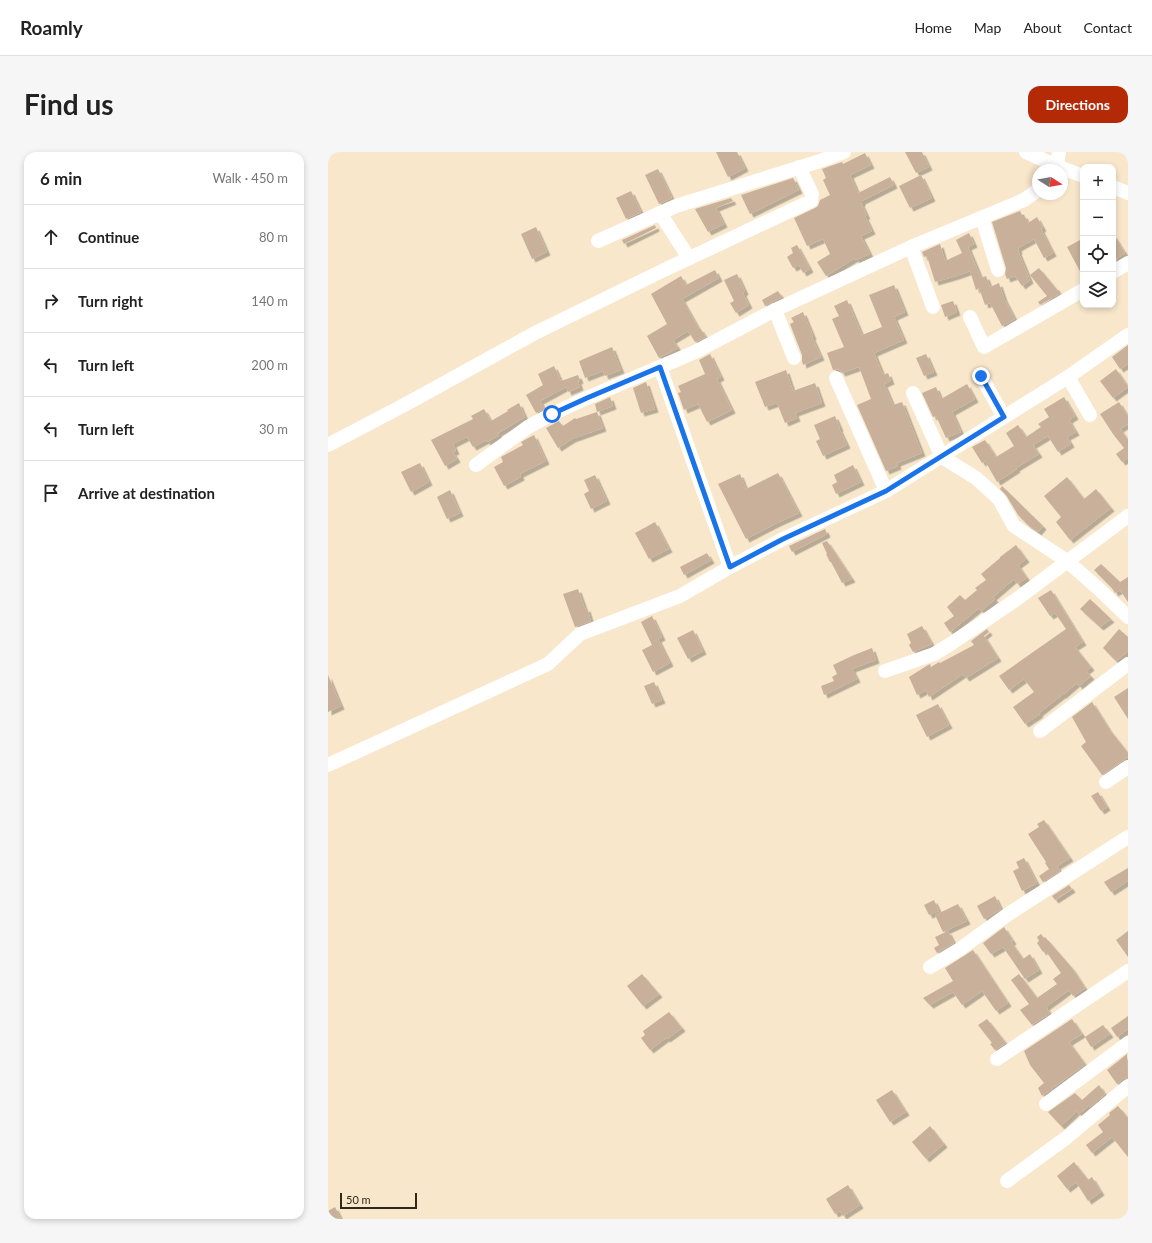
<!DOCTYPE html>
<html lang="en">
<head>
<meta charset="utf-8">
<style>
  :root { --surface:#fff; --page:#f6f6f6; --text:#222; --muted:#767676; --line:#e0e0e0; --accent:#b52a06 }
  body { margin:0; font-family:Lato,sans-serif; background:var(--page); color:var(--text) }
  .controls { position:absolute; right:12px; top:12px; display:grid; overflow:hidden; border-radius:8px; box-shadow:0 2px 6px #0003 }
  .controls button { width:36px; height:36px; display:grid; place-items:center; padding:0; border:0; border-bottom:1px solid var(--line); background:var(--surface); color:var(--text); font:20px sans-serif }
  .compass { position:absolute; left:704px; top:12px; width:36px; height:36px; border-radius:50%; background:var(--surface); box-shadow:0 2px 6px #0003; rotate:101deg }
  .scale { position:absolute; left:12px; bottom:10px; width:77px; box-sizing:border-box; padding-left:4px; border:2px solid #2f281e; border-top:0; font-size:11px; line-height:14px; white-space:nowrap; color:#2f281e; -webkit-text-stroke:3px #f8e7cb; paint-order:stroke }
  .stop { position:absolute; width:12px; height:12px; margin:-9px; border:3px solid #1a73e8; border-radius:50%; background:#fff }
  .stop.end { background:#1a73e8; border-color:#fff; box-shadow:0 1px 4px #0008 }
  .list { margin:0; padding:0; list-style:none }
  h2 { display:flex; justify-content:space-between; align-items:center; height:52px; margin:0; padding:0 16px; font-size:17px }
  h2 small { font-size:13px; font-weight:400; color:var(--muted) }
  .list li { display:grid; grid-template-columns:26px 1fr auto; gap:12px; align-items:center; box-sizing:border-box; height:64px; padding:0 16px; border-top:1px solid var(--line) }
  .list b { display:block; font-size:15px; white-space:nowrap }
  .list em { font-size:13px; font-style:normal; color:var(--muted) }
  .icon { flex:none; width:22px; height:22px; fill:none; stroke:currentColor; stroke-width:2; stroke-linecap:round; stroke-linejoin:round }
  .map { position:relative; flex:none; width:800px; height:1067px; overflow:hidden; border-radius:12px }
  header { display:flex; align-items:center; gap:24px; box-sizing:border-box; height:56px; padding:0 20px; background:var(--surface); border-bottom:1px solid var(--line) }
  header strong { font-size:19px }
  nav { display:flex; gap:22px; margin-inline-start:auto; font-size:14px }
  .intro { display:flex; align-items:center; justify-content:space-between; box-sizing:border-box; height:96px; padding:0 24px }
  h1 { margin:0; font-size:28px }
  .button { padding:10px 18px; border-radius:12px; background:var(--accent); color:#fff; font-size:14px; font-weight:700 }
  main { display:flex; gap:24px; padding:0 24px }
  aside { flex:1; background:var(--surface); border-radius:12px; box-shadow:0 2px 6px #0003 }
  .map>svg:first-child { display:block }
  .building { fill:#c9b09b; filter:url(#shadow) }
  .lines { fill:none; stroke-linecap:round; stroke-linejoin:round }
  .minor { stroke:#fff; stroke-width:14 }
  .route { stroke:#1a73e8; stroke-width:5 }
</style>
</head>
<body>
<header>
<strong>Roamly</strong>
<nav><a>Home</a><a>Map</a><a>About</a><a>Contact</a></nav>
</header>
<div class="intro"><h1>Find us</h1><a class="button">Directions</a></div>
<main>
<aside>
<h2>6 min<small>Walk · 450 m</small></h2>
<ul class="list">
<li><svg class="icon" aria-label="ahead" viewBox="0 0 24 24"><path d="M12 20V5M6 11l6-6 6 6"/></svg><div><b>Continue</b></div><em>80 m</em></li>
<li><svg class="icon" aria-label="right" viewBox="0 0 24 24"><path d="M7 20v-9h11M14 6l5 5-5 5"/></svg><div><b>Turn right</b></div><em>140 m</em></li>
<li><svg class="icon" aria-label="left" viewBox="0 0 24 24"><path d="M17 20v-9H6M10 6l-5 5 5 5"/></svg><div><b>Turn left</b></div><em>200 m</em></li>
<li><svg class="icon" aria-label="left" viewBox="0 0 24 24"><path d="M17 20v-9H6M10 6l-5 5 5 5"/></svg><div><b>Turn left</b></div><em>30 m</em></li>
<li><svg class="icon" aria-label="arrive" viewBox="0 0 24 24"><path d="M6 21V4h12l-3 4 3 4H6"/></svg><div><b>Arrive at destination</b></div></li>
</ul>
</aside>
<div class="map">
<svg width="800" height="1067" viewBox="0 0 800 1067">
  <defs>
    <filter id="shadow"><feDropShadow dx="3.5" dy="3.5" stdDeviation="0" flood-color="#0004"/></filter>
  </defs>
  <rect width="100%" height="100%" fill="#f8e7cb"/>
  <g class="building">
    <polygon points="388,0 409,0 417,16 400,25"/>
    <polygon points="577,0 594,0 601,15 588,21"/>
    <polygon points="537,1 543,13 522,23 530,41 562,25 566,33 534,49 534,51 533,51 539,64 537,64 544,79 533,84 542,102 528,108 527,106 498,124 489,110 502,102 495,87 479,94 466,66 487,56 490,54 492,48 502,43 495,28 498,26 494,17 514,10 515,12"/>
    <polygon points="330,17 344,46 331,52 317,23"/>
    <polygon points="593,23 604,46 582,56 571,34"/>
    <polygon points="465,26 471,38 422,62 413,43"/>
    <polygon points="303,39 313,60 298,67 288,46"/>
    <polygon points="403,46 405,49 388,56 396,72 380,80 367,57"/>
    <polygon points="692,59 694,63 696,63 700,71 709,65 715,76 713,77 725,101 716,106 706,87 690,96 691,99 690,99 702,128 694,134 687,124 679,127 677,122 678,116 664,70"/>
    <polygon points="327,73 328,76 296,92 294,88"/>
    <polygon points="208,75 219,100 204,107 193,82"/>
    <polygon points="641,81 646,92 640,95 653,126 658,124 662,135 671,131 676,146 687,167 674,174 662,151 657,153 651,136 648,138 642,119 628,124 607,130 599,104 596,105 594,100 612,92 617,109 634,101 628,88"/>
    <polygon points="785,82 797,101 785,109"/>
    <polygon points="752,88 755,93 755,125 739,95"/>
    <polygon points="469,93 482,117 475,121 471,113 465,116 459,105 465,101 463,96"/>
    <polygon points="711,116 730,139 731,138 733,141 712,153 710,150 719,144 702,123"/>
    <polygon points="387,118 391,126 354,147 371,177 372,176 378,185 367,190 360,179 345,188 350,196 331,206 319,184 339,172 323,142 353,124 358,133"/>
    <polygon points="409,122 417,139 415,141 421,153 408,161 402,151 406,149 396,128"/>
    <polygon points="566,133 577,160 566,165 576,188 546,201 555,223 560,221 563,229 556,232 565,253 574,250 594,301 569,311 570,314 558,319 529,253 543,247 531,215 514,221 511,217 505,218 499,201 516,195 504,167 511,164 506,154 519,148 534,183 554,175 541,143"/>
    <polygon points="450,139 454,145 437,154 434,148"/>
    <polygon points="625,149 629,160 617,165 613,153"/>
    <polygon points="475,160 485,184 484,185 493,205 475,213 474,209 474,203 462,172 466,170 463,166"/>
    <polygon points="800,193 800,212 792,217 784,205"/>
    <polygon points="284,195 293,218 277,224 275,219 257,226 251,209"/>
    <polygon points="382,202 393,225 389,227 404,258 379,270 370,252 356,258 350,241 353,240 350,234 377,222 371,208"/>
    <polygon points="598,202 606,220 596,224 588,206"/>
    <polygon points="226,214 233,229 250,223 252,228 250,229 252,235 240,240 238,235 212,249 216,257 208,261 198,243 215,233 210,222"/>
    <polygon points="788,217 800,235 785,246 772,229"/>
    <polygon points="458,218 465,239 487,231 494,251 467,261 469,266 457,271 449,251 437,255 427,230"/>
    <polygon points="318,230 327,257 313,261 305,236"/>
    <polygon points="639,232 647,247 624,260 633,280 618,286 608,264 605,265 594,241 608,235 613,247"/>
    <polygon points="282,245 285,254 269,260 267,252"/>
    <polygon points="736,245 747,264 741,268 748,280 739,285 743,292 730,300 720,284 705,293 711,302 688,316 689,317 669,330 657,309 654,311 644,295 657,288 668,305 686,294 678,281 690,273 698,285 713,275 710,272 721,265 716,257"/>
    <polygon points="791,250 800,265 800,272 792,277 800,288 800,306 794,310 788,302 796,296 785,282 772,262"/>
    <polygon points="191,251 197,265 170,281 171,283 159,290 158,288 145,295 139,285 125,292 128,299 125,300 129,307 117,314 103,288 145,267 143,264 156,257 163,269 180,259 179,258"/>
    <polygon points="269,260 275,276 244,287 230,296 218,276 231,269 235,274 247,266 248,267"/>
    <polygon points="507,264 512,276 511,276 519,293 495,304 488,289 492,287 486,273"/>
    <polygon points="206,283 218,309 192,322 193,325 176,334 166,315 175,310 173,305 195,293 193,290"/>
    <polygon points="92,311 101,330 83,340 73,320"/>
    <polygon points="525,313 533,330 508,342 504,333 509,330 506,323"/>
    <polygon points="450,321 471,361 449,371 418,387 390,332 412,322 418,337"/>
    <polygon points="267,323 279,349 263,357 256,342 261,339 256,328"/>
    <polygon points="739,325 756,347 768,337 783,356 742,388 728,370 733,365 716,344"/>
    <polygon points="674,334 715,374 710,380 700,373 690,363 678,343 672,337"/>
    <polygon points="122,338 132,361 119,367 109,345"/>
    <polygon points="327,370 341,397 321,407 307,381"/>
    <polygon points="497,377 499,382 464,400 461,394"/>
    <polygon points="499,389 511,407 524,427 514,431 503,410 502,410 498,402 499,402 494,391"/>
    <polygon points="688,393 698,407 690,413 699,426 689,432 686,427 665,445 667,447 653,459 651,456 622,480 616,471 626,464 619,455 632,443 637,448 649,438 647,436 658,428 653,422 672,406 672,405"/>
    <polygon points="379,401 383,408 356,423 352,415"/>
    <polygon points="773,412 792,430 800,425 800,450 792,438 787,441 784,436 766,418"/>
    <polygon points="250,437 257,457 259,456 263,469 247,475 235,442"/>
    <polygon points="723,438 755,490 747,495 763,515 758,519 763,524 751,534 749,531 735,543 734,543 711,561 712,562 697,572 685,555 706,540 696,527 681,538 671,524 738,477 727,461 722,464 710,446"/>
    <polygon points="762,447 783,467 772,475 752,457"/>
    <polygon points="324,464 334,485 330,487 342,511 325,520 314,498 324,493 313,470"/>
    <polygon points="594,474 604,492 585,500 581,493 583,491 579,482"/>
    <polygon points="659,477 661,480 656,484 670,506 638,526 635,522 601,545 598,538 589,543 581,525 600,513 602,512 603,515 611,510 612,511 646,493 643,489"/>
    <polygon points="791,477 800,485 800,499 788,509 775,496"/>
    <polygon points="365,478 375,499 360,507 349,486"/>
    <polygon points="544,496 548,508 524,517 529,527 496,543 493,534 506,529 504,525 509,522 505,513 526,503"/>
    <polygon points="0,523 13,554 0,560"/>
    <polygon points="326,530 334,548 324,552 316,534"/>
    <polygon points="800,536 800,567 786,545"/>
    <polygon points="764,550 781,577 800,601 800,605 774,623 753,594 758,590 744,565"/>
    <polygon points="610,552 621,573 599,585 588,563"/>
    <polygon points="770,640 779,655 773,659 763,644"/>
    <polygon points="716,668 742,706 729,714 732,719 715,730 711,724 721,717 717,711 718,710 700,682 711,675 709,672"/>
    <polygon points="696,706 709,731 694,739 685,719 691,716 688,710"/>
    <polygon points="800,716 800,729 783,740 776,730"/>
    <polygon points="741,733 744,737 727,748 724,744"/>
    <polygon points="667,744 673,757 656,767 649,754"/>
    <polygon points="606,748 611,759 601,763 596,753"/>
    <polygon points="630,752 639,769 615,780 607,763"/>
    <polygon points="676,775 685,789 683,790 695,807 702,802 711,818 697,827 675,795 663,802 655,791"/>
    <polygon points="620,779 626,791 609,801 606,796 611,793 607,785"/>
    <polygon points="800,779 800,805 788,788"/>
    <polygon points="713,782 716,786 717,785 744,816 757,836 745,844 741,838 718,855 722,861 704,873 692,858 701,852 683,828 691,822 709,846 729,832 725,827 733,821 717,798 715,800 709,791 711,789 709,785"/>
    <polygon points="645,798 680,851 668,859 654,839 634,853 625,840 602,853 595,846 625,829 617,816"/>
    <polygon points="314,822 331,842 315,854 299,834"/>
    <polygon points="341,860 354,876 339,887 338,886 322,898 313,886 317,883 315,879"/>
    <polygon points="800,864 800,877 789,885 783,876"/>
    <polygon points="659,867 678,891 667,898 662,892 664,891 650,873"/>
    <polygon points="744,867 754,882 741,890 757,912 714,944 710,936 716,931 702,913 696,899"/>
    <polygon points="775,873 782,882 763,895 757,885"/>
    <polygon points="799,902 800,926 795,927 789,932 779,918"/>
    <polygon points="771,933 777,942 762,955 761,953 751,962 749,959 733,974 720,960 747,941 754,948"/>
    <polygon points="564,938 578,960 562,970 548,948"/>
    <polygon points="790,954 800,966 800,1005 784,985 764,1001 758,993 775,980 770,973 782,963 781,961"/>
    <polygon points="602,974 616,992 598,1007 584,990"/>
    <polygon points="746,1010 760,1028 764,1025 773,1040 760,1049 748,1030 739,1037 729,1024"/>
    <polygon points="520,1033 532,1053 515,1064 512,1059 507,1062 498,1047"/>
    <polygon points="7,1055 13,1067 2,1067 0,1063 0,1059"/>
  </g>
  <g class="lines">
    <g class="minor">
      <polyline points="698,0 729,14 755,24"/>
      <polyline points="726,18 729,14 731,0"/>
      <polyline points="785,35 800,41"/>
      <polyline points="332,61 361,106"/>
      <polyline points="654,66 670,118"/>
      <polyline points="270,89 348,54 489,10 516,0"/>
      <polyline points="583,95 605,155"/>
      <polyline points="785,120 800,111"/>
      <polyline points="447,158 466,206"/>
      <polyline points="642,165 656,195 755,138"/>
      <polyline points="332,215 402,415"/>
      <polyline points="653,224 676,265"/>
      <polyline points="740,225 762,263"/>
      <polyline points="508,226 558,339"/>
      <polyline points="585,241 614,305 648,326 671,347 686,374 739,409 772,438 800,465"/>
      <polyline points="0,293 80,251 207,181 336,118 483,49 484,42 471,15"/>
      <polyline points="148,313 200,275 224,262 259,246 367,200 447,158 583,95 696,48 710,38"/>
      <polyline points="557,519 606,502 621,493 689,447 800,364"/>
      <polyline points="712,579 800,512"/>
      <polyline points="0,613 220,512 252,482 352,444 402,415 455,387 558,339 740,225 800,183"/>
      <polyline points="778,630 800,615"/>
      <polyline points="602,815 632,797 679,763 800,685"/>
      <polyline points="669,907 800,819"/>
      <polyline points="718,952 800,891"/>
      <polyline points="679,1029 738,986 800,934"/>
    </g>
  </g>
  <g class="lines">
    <polyline class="route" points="224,262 259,246 332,215 402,415 455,387 558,339 676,265 653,224"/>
  </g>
</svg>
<div class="controls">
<button>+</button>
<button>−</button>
<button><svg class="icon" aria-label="locate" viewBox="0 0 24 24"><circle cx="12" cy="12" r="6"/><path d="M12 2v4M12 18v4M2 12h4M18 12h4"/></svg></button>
<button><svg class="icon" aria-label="layers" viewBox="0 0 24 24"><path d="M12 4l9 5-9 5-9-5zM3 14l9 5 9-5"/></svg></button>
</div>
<svg class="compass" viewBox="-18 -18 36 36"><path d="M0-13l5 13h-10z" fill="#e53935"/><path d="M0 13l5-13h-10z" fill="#767676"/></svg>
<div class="scale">50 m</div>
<div class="stop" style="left:224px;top:262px"></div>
<div class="stop end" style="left:653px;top:224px"></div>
</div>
</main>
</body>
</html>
